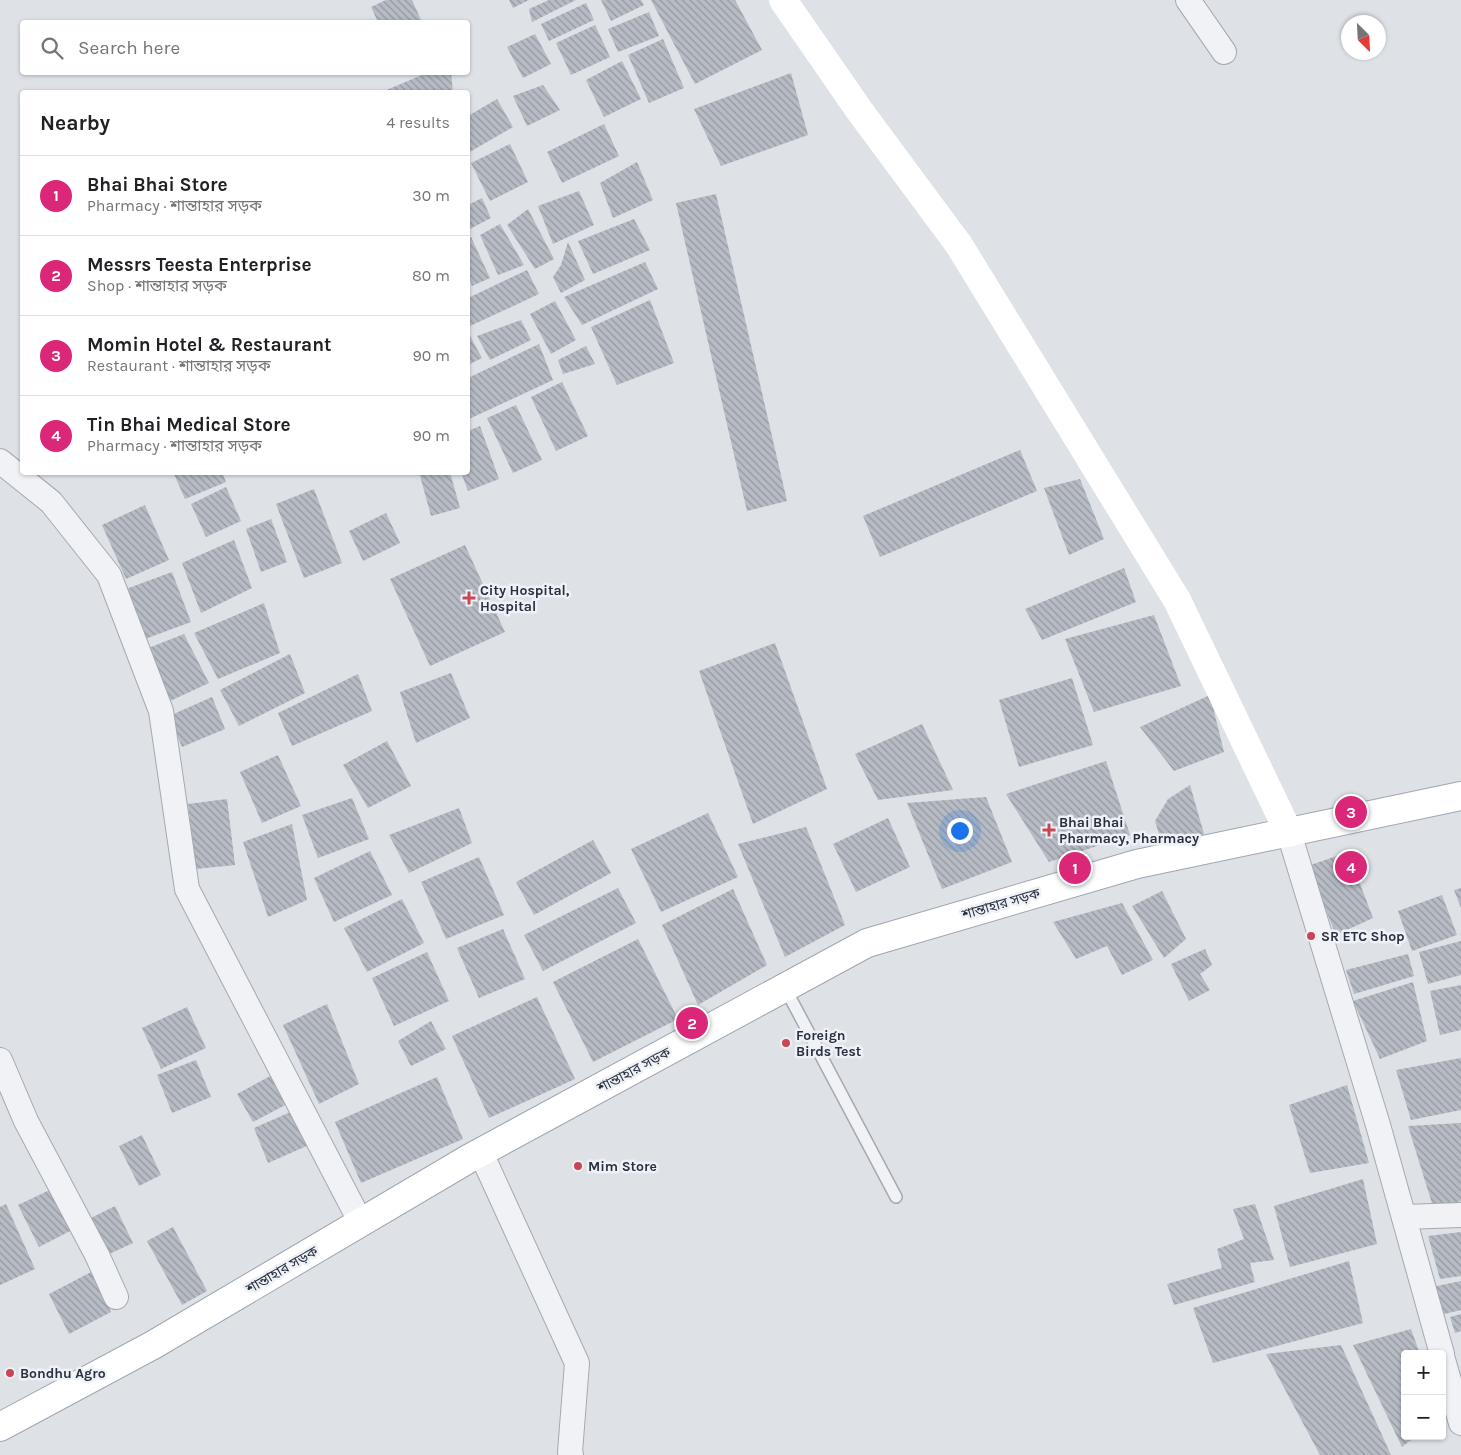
<!DOCTYPE html>
<html lang="en">
<head>
<meta charset="utf-8">
<style>
  :root { --surface:#fff; --page:#f2f2f2; --text:#202124; --muted:#757577; --line:#e0e0e0; --accent:#db2777 }
  body { margin:0; font-family:Karla,"Noto Sans Bengali",sans-serif; background:var(--page); color:var(--text) }
  .controls { position:absolute; right:15px; bottom:15px; display:grid; overflow:hidden; border-radius:5px; box-shadow:0 1px 4px #0004 }
  .controls button { width:45px; height:45px; display:grid; place-items:center; padding:0; border:0; border-bottom:1px solid var(--line); background:var(--surface); color:var(--text); font:25px sans-serif }
  .compass { position:absolute; left:1341px; top:15px; width:45px; height:45px; border-radius:50%; background:var(--surface); box-shadow:0 1px 4px #0004; rotate:156deg }
  .you { position:absolute; left:959px; top:830px; width:18px; height:18px; margin:-12px; border:4px solid #fff; border-radius:50%; background:#1a73e8; box-shadow:0 0 0 8px #1a73e833 }
  .badge { display:grid; place-items:center; width:32px; height:32px; border-radius:50%; background:var(--accent); color:#fff; font-size:16px; font-weight:700 }
  .pin { position:absolute; translate:-50% -50%; border:2px solid #fff; box-shadow:0 1px 5px #0006 }
  .list { margin:0; padding:0; list-style:none }
  h2 { display:flex; justify-content:space-between; align-items:center; height:65px; margin:0; padding:0 20px; font-size:21px }
  h2 small { font-size:16px; font-weight:400; color:var(--muted) }
  .list li { display:grid; grid-template-columns:32px 1fr auto; gap:15px; align-items:center; box-sizing:border-box; height:80px; padding:0 20px; border-top:1px solid var(--line) }
  .list b { display:block; font-size:19px; white-space:nowrap }
  .list p { margin:0; font-size:16px; white-space:nowrap; color:var(--muted) }
  .list em { font-size:16px; font-style:normal; color:var(--muted) }
  .icon { flex:none; width:28px; height:28px; fill:none; stroke:currentColor; stroke-width:2; stroke-linecap:round; stroke-linejoin:round }
  .map { position:relative; flex:none; width:1461px; height:1455px; overflow:hidden }
  .search { position:absolute; background:var(--surface); box-shadow:0 1px 4px #0004; left:20px; top:20px; width:450px; height:55px; display:flex; align-items:center; gap:12px; box-sizing:border-box; padding:0 18px; border-radius:5px; color:var(--muted); font-size:19px }
  .panel { position:absolute; background:var(--surface); box-shadow:0 1px 4px #0004; left:20px; top:90px; width:450px; height:385px; border-radius:5px }
  .map>svg:first-child { display:block }
  .building { fill:url(#building-back-hatch) }
  .lines { fill:none; stroke-linecap:round; stroke-linejoin:round }
  .lane-casing { stroke:#a4a9b1; stroke-width:14 }
  .street-casing { stroke:#a4a9b1; stroke-width:26 }
  .primary-casing { stroke:#9ea6b3; stroke-width:30 }
  .lane { stroke:#f1f2f6; stroke-width:11 }
  .street { stroke:#f1f2f6; stroke-width:24 }
  .secondary { stroke:#fff; stroke-width:28 }
  .primary { stroke:#fff; stroke-width:28 }
  .poi-dot { fill:#c94655; stroke:#eef1f5; stroke-width:2 }
  .labels { text-anchor:middle; dominant-baseline:central; stroke-width:5; stroke-linejoin:round; paint-order:stroke }
  .poi-label { font-size:14px; font-weight:bold; fill:#282f3e; stroke:#eef1f5; text-anchor:start }
  .street-label { font-size:14px; fill:#282f3e; stroke:#eef1f5 }
</style>
</head>
<body>
<div class="map">
<svg width="1461" height="1455" viewBox="0 0 1461 1455">
  <defs>
    <pattern id="building-back-hatch" width="6" height="6" patternUnits="userSpaceOnUse" patternTransform="scale(1.25)"><rect width="6" height="6" fill="#b6bbc4"/><path d="M-1 5l2 2M0 0l6 6M5-1l2 2" fill="none" stroke="#9498a1"/></pattern>
  </defs>
  <rect width="100%" height="100%" fill="#dee2e7"/>
  <g class="building">
    <polygon points="386,0 412,0 422,22 378,22 371,7"/>
    <polygon points="509,0 529,0 513,8"/>
    <polygon points="549,0 576,0 532,22 529,9"/>
    <polygon points="601,0 641,0 644,5 611,21"/>
    <polygon points="651,0 735,0 762,50 695,84"/>
    <polygon points="586,3 594,20 549,41 541,24"/>
    <polygon points="649,12 659,36 618,52 608,29"/>
    <polygon points="595,25 610,57 571,75 556,43"/>
    <polygon points="535,34 551,64 523,78 507,47"/>
    <polygon points="663,39 684,88 649,103 628,55"/>
    <polygon points="622,61 641,99 604,117 586,80"/>
    <polygon points="429,72 451,72 453,92 382,92"/>
    <polygon points="791,73 808,135 721,166 694,109"/>
    <polygon points="543,85 560,110 527,126 513,96"/>
    <polygon points="497,99 513,127 468,153 468,116"/>
    <polygon points="604,124 619,156 562,183 547,152"/>
    <polygon points="510,144 528,182 490,201 471,163"/>
    <polygon points="637,162 653,200 613,218 600,183"/>
    <polygon points="579,191 594,225 553,244 538,206"/>
    <polygon points="716,194 787,501 747,511 676,203"/>
    <polygon points="482,198 491,218 468,230 468,205"/>
    <polygon points="528,209 554,259 535,269 507,225"/>
    <polygon points="634,219 650,250 593,274 578,241"/>
    <polygon points="500,224 524,265 498,275 480,235"/>
    <polygon points="471,237 490,278 472,286 468,275 468,238"/>
    <polygon points="568,242 585,280 561,293 553,277 561,265"/>
    <polygon points="645,262 658,289 582,325 564,297"/>
    <polygon points="527,270 539,294 468,327 468,298"/>
    <polygon points="650,300 674,363 617,385 591,327"/>
    <polygon points="555,301 576,340 551,354 530,314"/>
    <polygon points="521,320 531,340 490,360 477,336"/>
    <polygon points="468,332 482,358 468,365"/>
    <polygon points="539,344 553,380 469,419 468,415 468,378"/>
    <polygon points="586,346 595,364 563,374 558,360"/>
    <polygon points="562,382 588,436 556,451 531,397"/>
    <polygon points="516,405 542,460 513,473 487,418"/>
    <polygon points="480,426 499,479 468,491 461,472 468,472 468,431"/>
    <polygon points="1020,450 1037,491 880,557 863,516"/>
    <polygon points="173,472 222,472 226,482 185,499"/>
    <polygon points="419,472 450,472 460,508 431,516"/>
    <polygon points="1080,479 1104,539 1069,555 1044,488"/>
    <polygon points="226,487 241,521 206,537 191,504"/>
    <polygon points="314,489 342,563 304,578 276,504"/>
    <polygon points="145,505 169,560 126,579 102,525"/>
    <polygon points="386,513 400,543 363,561 349,531"/>
    <polygon points="271,519 287,562 261,572 246,529"/>
    <polygon points="234,540 252,588 201,613 182,563"/>
    <polygon points="465,545 505,632 430,666 390,579"/>
    <polygon points="1124,568 1136,602 1042,640 1025,609"/>
    <polygon points="172,572 191,622 145,639 126,589"/>
    <polygon points="264,603 280,653 218,679 194,633"/>
    <polygon points="1154,615 1181,686 1094,712 1065,639"/>
    <polygon points="184,634 209,683 168,702 146,649"/>
    <polygon points="775,643 827,789 753,824 699,671"/>
    <polygon points="290,654 305,693 239,726 220,690"/>
    <polygon points="451,673 470,718 416,743 400,692"/>
    <polygon points="358,674 372,711 292,746 278,713"/>
    <polygon points="1072,678 1093,745 1019,767 999,700"/>
    <polygon points="1210,695 1224,752 1174,771 1140,727"/>
    <polygon points="212,697 225,729 182,747 169,716"/>
    <polygon points="922,724 953,790 878,800 855,754"/>
    <polygon points="387,741 411,786 368,808 343,765"/>
    <polygon points="278,755 301,806 262,823 240,772"/>
    <polygon points="1106,761 1130,835 1049,862 1006,794"/>
    <polygon points="1190,785 1204,834 1163,847 1155,821 1168,799"/>
    <polygon points="986,797 1012,862 942,889 907,803"/>
    <polygon points="352,798 369,839 318,858 302,815"/>
    <polygon points="227,799 235,865 196,869 188,804"/>
    <polygon points="459,808 472,843 409,873 389,835"/>
    <polygon points="708,813 738,877 661,912 631,849"/>
    <polygon points="888,818 910,867 856,892 833,844"/>
    <polygon points="292,824 307,900 268,917 243,842"/>
    <polygon points="806,827 845,925 785,957 738,844"/>
    <polygon points="593,840 611,873 534,915 516,882"/>
    <polygon points="370,851 392,895 334,922 314,878"/>
    <polygon points="1348,852 1373,918 1336,935 1308,866"/>
    <polygon points="479,857 504,915 446,939 421,882"/>
    <polygon points="618,888 636,923 543,971 524,935"/>
    <polygon points="1461,888 1461,908 1454,890"/>
    <polygon points="733,889 767,965 698,1005 662,925"/>
    <polygon points="1162,891 1186,939 1164,958 1132,906"/>
    <polygon points="1442,895 1457,935 1412,951 1398,911"/>
    <polygon points="402,899 424,943 367,972 344,928"/>
    <polygon points="1122,903 1153,960 1122,975 1107,946 1076,959 1053,922"/>
    <polygon points="503,929 525,979 479,998 457,948"/>
    <polygon points="638,939 678,1019 593,1062 553,982"/>
    <polygon points="1461,941 1461,975 1428,984 1419,952"/>
    <polygon points="1205,949 1212,965 1200,974 1210,990 1189,1001 1171,964"/>
    <polygon points="427,952 449,1001 394,1026 372,978"/>
    <polygon points="1408,954 1414,976 1354,994 1346,970"/>
    <polygon points="1413,982 1427,1041 1380,1059 1353,1001"/>
    <polygon points="1461,985 1461,1030 1440,1035 1430,991"/>
    <polygon points="537,997 575,1079 489,1118 452,1036"/>
    <polygon points="327,1004 359,1084 319,1104 283,1025"/>
    <polygon points="187,1007 206,1048 161,1069 142,1028"/>
    <polygon points="431,1021 446,1049 411,1066 398,1041"/>
    <polygon points="1461,1058 1461,1110 1411,1120 1396,1070"/>
    <polygon points="196,1060 211,1097 172,1113 157,1075"/>
    <polygon points="274,1074 289,1103 253,1122 237,1094"/>
    <polygon points="437,1077 463,1139 361,1183 335,1122"/>
    <polygon points="1347,1085 1369,1163 1310,1173 1289,1105"/>
    <polygon points="295,1110 309,1145 268,1163 254,1128"/>
    <polygon points="1461,1123 1461,1201 1434,1210 1408,1126"/>
    <polygon points="142,1135 161,1175 139,1186 119,1146"/>
    <polygon points="1363,1179 1377,1244 1290,1267 1274,1206"/>
    <polygon points="54,1188 74,1229 39,1247 18,1205"/>
    <polygon points="6,1204 35,1269 0,1285 0,1207"/>
    <polygon points="1255,1204 1274,1260 1250,1263 1255,1282 1174,1305 1167,1284 1222,1268 1217,1249 1244,1239 1233,1209"/>
    <polygon points="115,1206 133,1243 107,1255 89,1219"/>
    <polygon points="173,1227 207,1291 182,1305 147,1241"/>
    <polygon points="1461,1232 1461,1276 1440,1279 1428,1236"/>
    <polygon points="1349,1261 1363,1323 1213,1363 1193,1308"/>
    <polygon points="93,1271 111,1312 69,1334 49,1294"/>
    <polygon points="1461,1281 1461,1310 1440,1315 1432,1287"/>
    <polygon points="1461,1314 1461,1331 1455,1333 1450,1317"/>
    <polygon points="1411,1329 1420,1354 1405,1354 1405,1436 1416,1436 1402,1447 1353,1345"/>
    <polygon points="1341,1345 1391,1455 1320,1455 1266,1354"/>
  </g>
  <g class="lines">
    <g class="lane-casing">
      <polyline id="lane" points="785,988 896,1197"/>
    </g>
    <g class="street-casing">
      <g id="street">
        <polyline points="1188,0 1224,52"/>
        <polyline points="0,461 51,502 109,575 161,711 187,889 361,1223"/>
        <polyline points="1289,833 1378,1125 1442,1354"/>
        <polyline points="0,1060 26,1121 97,1255 116,1297"/>
        <polyline points="481,1153 577,1363 570,1452 571,1455"/>
        <polyline points="1404,1217 1461,1215"/>
        <polyline points="1442,1356 1461,1423"/>
      </g>
    </g>
    <g class="primary-casing">
      <polyline id="primary" points="0,1427 153,1345 470,1158 867,943 1137,864 1461,796"/>
    </g>
    <use href="#lane" class="lane"/>
    <use href="#street" class="street"/>
    <polyline class="secondary" points="783,0 859,110 959,245 1177,600 1289,833"/>
    <use href="#primary" class="primary"/>
  </g>
  <g class="poi-dot">
    <path d="M466.5 590.5h5v5h5v5h-5v5h-5v-5h-5v-5h5z"/>
    <path d="M1046.5 822.5h5v5h5v5h-5v5h-5v-5h-5v-5h5z"/>
    <circle cx="1311" cy="936" r="5"/>
    <circle cx="786" cy="1043" r="5"/>
    <circle cx="578" cy="1166" r="5"/>
    <circle cx="10" cy="1373" r="5"/>
  </g>
  <g class="labels">
    <g class="poi-label">
      <text x="480" y="590">City Hospital,<tspan x="480" dy="16">Hospital</tspan></text>
      <text x="1059" y="822">Bhai Bhai<tspan x="1059" dy="16">Pharmacy, Pharmacy</tspan></text>
      <text x="1321" y="936">SR ETC Shop</text>
      <text x="796" y="1035">Foreign<tspan x="796" dy="16">Birds Test</tspan></text>
      <text x="588" y="1166">Mim Store</text>
      <text x="20" y="1373">Bondhu Agro</text>
    </g>
    <g class="street-label">
      <text transform="translate(1001 904) rotate(-16)">শান্তাহার সড়ক</text>
      <text transform="translate(634 1070) rotate(-28)">শান্তাহার সড়ক</text>
      <text transform="translate(282 1270) rotate(-30)">শান্তাহার সড়ক</text>
    </g>
  </g>
</svg>
<div class="controls">
<button>+</button>
<button>−</button>
</div>
<svg class="compass" viewBox="-18 -18 36 36"><path d="M0-13l5 13h-10z" fill="#e53935"/><path d="M0 13l5-13h-10z" fill="#757577"/></svg>
<div class="you"></div>
<div class="pin badge" style="left:1075px;top:868px">1</div>
<div class="pin badge" style="left:692px;top:1023px">2</div>
<div class="pin badge" style="left:1351px;top:812px">3</div>
<div class="pin badge" style="left:1351px;top:867px">4</div>
<div class="search"><svg class="icon" aria-label="search" viewBox="0 0 24 24"><circle cx="10" cy="10" r="6"/><path d="M15 15l6 6"/></svg>Search here</div>
<section class="panel">
<h2>Nearby<small>4 results</small></h2>
<ul class="list">
<li><span class="badge">1</span><div><b>Bhai Bhai Store</b><p>Pharmacy · শান্তাহার সড়ক</p></div><em>30 m</em></li>
<li><span class="badge">2</span><div><b>Messrs Teesta Enterprise</b><p>Shop · শান্তাহার সড়ক</p></div><em>80 m</em></li>
<li><span class="badge">3</span><div><b>Momin Hotel &amp; Restaurant</b><p>Restaurant · শান্তাহার সড়ক</p></div><em>90 m</em></li>
<li><span class="badge">4</span><div><b>Tin Bhai Medical Store</b><p>Pharmacy · শান্তাহার সড়ক</p></div><em>90 m</em></li>
</ul>
</section>
</div>
</body>
</html>
